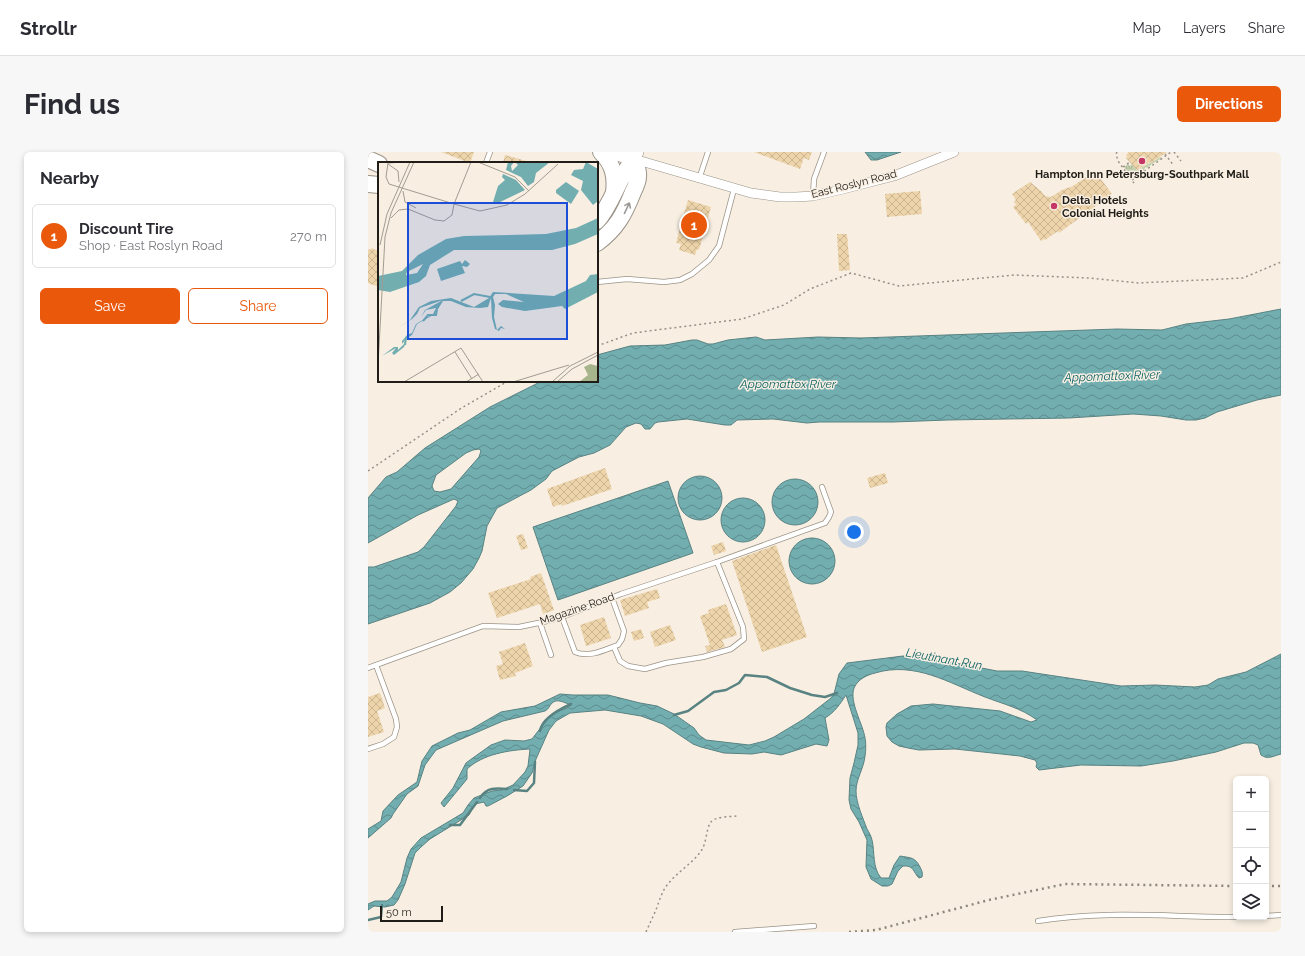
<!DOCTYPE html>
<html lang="en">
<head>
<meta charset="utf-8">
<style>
  :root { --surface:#fff; --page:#f7f7f7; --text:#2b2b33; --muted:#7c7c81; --line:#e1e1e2; --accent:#ea580c }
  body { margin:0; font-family:Raleway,sans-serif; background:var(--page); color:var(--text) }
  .controls { position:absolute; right:12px; bottom:12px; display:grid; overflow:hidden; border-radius:6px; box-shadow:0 2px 6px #0003 }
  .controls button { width:36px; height:36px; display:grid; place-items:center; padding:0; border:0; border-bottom:1px solid var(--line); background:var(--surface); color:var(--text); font:20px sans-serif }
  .scale { position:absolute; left:12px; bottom:10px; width:63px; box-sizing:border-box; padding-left:4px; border:2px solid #201d18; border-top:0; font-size:11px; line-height:14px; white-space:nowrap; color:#201d18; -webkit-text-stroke:3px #f8efe2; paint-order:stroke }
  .you { position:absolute; left:486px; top:380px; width:14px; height:14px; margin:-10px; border:3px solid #fff; border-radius:50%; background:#1a73e8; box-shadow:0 0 0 6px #1a73e833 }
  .badge { display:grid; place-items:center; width:26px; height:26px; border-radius:50%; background:var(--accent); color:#fff; font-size:13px; font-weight:700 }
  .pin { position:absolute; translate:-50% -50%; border:2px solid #fff; box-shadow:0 1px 4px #0006 }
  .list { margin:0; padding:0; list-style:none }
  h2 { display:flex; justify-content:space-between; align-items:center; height:52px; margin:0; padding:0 16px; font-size:17px }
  h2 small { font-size:13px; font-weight:400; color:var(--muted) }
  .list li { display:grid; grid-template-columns:26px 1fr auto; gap:12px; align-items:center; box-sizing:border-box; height:64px; margin:0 8px 8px; padding:0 8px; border:1px solid var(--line); border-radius:6px }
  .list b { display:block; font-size:15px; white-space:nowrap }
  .list p { margin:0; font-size:13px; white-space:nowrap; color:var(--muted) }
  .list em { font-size:13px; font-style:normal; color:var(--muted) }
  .actions { display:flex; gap:8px; padding:12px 16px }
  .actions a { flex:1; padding:9px 0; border:1px solid var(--accent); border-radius:6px; text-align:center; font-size:14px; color:var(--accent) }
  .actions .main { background:var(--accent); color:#fff }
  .icon { flex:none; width:22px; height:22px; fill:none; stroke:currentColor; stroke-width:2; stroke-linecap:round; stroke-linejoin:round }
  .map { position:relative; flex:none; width:913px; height:780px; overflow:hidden; border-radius:6px }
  header { display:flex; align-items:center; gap:24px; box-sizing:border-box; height:56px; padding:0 20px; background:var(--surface); border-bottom:1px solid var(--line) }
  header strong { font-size:19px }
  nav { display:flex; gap:22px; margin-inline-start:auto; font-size:14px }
  .intro { display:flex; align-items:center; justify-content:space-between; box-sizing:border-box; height:96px; padding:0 24px }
  h1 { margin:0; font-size:28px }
  .button { padding:10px 18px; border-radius:6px; background:var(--accent); color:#fff; font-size:14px; font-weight:700 }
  main { display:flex; gap:24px; padding:0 24px }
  aside { flex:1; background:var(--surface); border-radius:6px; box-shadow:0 2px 6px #0003 }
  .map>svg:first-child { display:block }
  .grass { fill:url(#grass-tufts) }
  .water { fill:url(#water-waves); stroke:#598282; fill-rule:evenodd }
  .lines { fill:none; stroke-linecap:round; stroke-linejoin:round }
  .stream { stroke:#598282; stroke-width:2.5 }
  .building { fill:url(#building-cross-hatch) }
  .service-casing { stroke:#9b9387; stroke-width:6 }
  .minor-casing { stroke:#9b9387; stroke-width:10 }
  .secondary-casing { stroke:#9b9387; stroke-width:14 }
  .motorway-casing { stroke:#9b9387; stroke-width:18 }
  .path { stroke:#979087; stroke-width:1.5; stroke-dasharray:2 3; stroke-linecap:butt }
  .service { stroke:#fff; stroke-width:4.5 }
  .minor { stroke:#fff; stroke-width:9 }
  .secondary { stroke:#fff; stroke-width:13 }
  .motorway { stroke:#fff; stroke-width:16 }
  .rail { stroke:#8c867d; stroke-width:2.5; stroke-dasharray:2 4; stroke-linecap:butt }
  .oneway { stroke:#9b9997 }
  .poi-dot { fill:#c43663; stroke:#f8efe2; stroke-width:1.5 }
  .labels { text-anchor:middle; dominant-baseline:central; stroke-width:3; stroke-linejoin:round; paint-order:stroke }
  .poi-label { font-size:11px; font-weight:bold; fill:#201d18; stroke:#f8efe2 }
  .street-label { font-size:11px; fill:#201d18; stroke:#f8efe2 }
  .water-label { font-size:12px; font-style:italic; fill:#0d6266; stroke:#f8efe2 }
  .inset-river { fill:none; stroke:#72aeb0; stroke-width:2 }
  .inset-road { fill:none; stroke:#a29b91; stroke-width:1 }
  .view { fill:#1d4ed8; fill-opacity:0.15; stroke:#1d4ed8; stroke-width:2 }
  .inset-edge { fill:none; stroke:#201d18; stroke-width:2 }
</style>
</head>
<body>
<header>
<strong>Strollr</strong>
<nav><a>Map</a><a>Layers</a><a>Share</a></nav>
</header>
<div class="intro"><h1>Find us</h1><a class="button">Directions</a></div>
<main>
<aside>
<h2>Nearby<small></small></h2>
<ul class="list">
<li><span class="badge">1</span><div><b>Discount Tire</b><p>Shop · East Roslyn Road</p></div><em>270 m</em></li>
</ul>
<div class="actions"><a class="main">Save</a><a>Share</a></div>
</aside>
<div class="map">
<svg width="913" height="780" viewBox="0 0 913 780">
  <defs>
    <pattern id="grass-tufts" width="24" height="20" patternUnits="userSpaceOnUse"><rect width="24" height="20" fill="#c4d1ae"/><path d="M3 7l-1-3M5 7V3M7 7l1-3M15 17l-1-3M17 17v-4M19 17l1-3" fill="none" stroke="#a8b395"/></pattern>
    <pattern id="water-waves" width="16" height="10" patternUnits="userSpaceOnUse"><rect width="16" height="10" fill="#72aeb0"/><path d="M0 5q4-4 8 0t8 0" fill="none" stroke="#5d8d8e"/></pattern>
    <pattern id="building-cross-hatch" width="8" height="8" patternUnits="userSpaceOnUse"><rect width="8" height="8" fill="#eed4aa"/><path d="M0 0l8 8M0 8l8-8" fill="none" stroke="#ccb692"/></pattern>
  </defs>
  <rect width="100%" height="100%" fill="#f8efe2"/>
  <polygon class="grass" points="793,5 794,6 784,12 779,16 778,15 776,17 777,18 765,27 756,15 760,12 762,14 764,12 769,18"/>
  <g class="water">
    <polygon points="497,0 533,0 509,8 503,8"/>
    <path d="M 913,157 L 913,243 L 889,248 L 849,260 L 837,266 L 828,268 L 818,268 L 793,264 L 765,262 L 701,266 L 580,268 L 525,270 L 451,270 L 439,271 L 405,267 L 369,268 L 363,273 L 357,273 L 319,267 L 290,270 L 287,271 L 282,277 L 277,277 L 273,272 L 268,271 L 258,275 L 242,293 L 226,301 L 211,305 L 184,319 L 178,327 L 163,338 L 129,356 L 119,374 L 114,399 L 111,406 L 105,417 L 93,431 L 82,440 L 62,451 L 0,472 L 0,415 L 6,415 L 50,400 L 56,395 L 88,354 L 90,349 L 86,347 L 50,363 L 0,391 L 0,346 L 18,325 L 29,320 L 57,296 L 122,255 L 174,229 L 229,229 L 229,203 L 262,194 L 297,193 L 324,188 L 329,188 L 340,192 L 345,192 L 360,188 L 388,185 L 397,188 L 450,185 L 493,186 L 749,177 L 794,178 L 818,172 L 861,167 ZM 111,297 L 113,299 L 111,305 L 83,337 L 72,340 L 66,339 L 64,334 L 68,323 L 98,301 L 105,298 Z"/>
    <circle cx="332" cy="346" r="22"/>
    <circle cx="427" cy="350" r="23"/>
    <polygon points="300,329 325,401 190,448 165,375"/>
    <circle cx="375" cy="368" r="22"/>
    <circle cx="444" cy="409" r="23"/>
    <path d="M 913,502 L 913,602 C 905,604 900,608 893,603 L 890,593 L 885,591 L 876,591 L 848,600 L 805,609 L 773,614 L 713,613 L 671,618 L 668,615 L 669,611 L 667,608 L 652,604 L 587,597 L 551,598 L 540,596 L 531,594 L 524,590 L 519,584 L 518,575 L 519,571 L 529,562 L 543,554 L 565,552 L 632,559 L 663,570 L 669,568 C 653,556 635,552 617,545 C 581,531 547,509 507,521 C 499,523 490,527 486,536 C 481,550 495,572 497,586 C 498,591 498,598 497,604 C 496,616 488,627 488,639 C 488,651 495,666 499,677 C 501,680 503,684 504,688 C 507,700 504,715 513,726 L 521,726 L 526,713 L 532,704 C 543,706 547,705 552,715 C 554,719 555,721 554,725 L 551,726 C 545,720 546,713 535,714 L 530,719 L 524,732 L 520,734 L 514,734 L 503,727 L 498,715 L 499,688 L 491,670 L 483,657 L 481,648 L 482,626 L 486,611 L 490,593 L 490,581 L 478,543 C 472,552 467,560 457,566 L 461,588 L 459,594 L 448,592 L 413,603 L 396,600 L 384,602 L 356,601 L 333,595 L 325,592 L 295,572 L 273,564 L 237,558 L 202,561 L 188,569 L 181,578 L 168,607 L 164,621 L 155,634 L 139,644 L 120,654 L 118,654 L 116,650 L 107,652 L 101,663 L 62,687 L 53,695 L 47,701 L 37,732 L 30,748 L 26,753 L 17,755 L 6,754 L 0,758 L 0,752 L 7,749 L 19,749 L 24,745 L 33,730 L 39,706 L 43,697 L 53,686 L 95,661 L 100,653 L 106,646 L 124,639 L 134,638 L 145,633 L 157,620 L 160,614 L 162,597 C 141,598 115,602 99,617 L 99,627 L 76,655 L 73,651 L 85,636 L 98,611 L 102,608 L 123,593 L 137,588 L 156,589 L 164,587 L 181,565 L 186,561 L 199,556 L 203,553 C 197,551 189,546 184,551 C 181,554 181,557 177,559 L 135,569 L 68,598 L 57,613 L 50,634 L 39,642 L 25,662 L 23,666 L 0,686 L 0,677 L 13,669 L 15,659 L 30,643 L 49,630 L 54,609 L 64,594 L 90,581 L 102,578 L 133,560 L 167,554 L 192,542 L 205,543 L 240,543 L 272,551 L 289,554 L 306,562 L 326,576 L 331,583 L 338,588 L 381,593 L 397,589 L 406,585 L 436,567 L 463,546 L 466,542 L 471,522 L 479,511 L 535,504 L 588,511 L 629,519 L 654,519 L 753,534 L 787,533 L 827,535 L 840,533 L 850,527 L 878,520 Z"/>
  </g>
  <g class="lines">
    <g class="stream">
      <polyline points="306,563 320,559 346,540 358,538 371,531 377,523 399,525 422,536 444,543 457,545 469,541"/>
      <path d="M 172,579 C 174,566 192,557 203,552"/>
      <polyline points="146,638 159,639 166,631 167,610"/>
      <path d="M 112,646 C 119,635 128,636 139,637"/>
      <polyline points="82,673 92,673 109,650"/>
      <polyline points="0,768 13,765 14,753"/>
    </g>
  </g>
  <g class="building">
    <polygon points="73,0 106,0 102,11"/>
    <polygon points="386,0 444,0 441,8 436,6 432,17"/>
    <polygon points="761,0 799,0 783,11 782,10 769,18 758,6 759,5 758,3"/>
    <polygon points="137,3 158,9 158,11 135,11"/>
    <polygon points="727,19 744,42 691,81 690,79 677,88 676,87 673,89 660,70 658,72 645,55 648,53 646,50 648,48 644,42 662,30 673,39 677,44 683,45 694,38 705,34"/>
    <polygon points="552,39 554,62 519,65 517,42"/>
    <polygon points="320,48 343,55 331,98 329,97 327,103 311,98 313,92 308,91"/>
    <polygon points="469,82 479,82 482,118 471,119"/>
    <polygon points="3,96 11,99 11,135 0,131 0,97 3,98"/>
    <polygon points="237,316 244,337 194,354 193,352 185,355 179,337"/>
    <polygon points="517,321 520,331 502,336 499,326"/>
    <polygon points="155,382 160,396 153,398 148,384"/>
    <polygon points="355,390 358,399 346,403 343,394"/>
    <polygon points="408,393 439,485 394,500 364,409"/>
    <polygon points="173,421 186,458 175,462 172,452 129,466 120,441 163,427 162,425"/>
    <polygon points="289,437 292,446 279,450 281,456 257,464 252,448"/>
    <polygon points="358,452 369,483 354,488 357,495 339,500 337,494 342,493 332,464 341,461 340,458"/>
    <polygon points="236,465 243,486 218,494 212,473"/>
    <polygon points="302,473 308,488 287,495 282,480"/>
    <polygon points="273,477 276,486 266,489 263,480"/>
    <polygon points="157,491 165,514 147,521 148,524 132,528 128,514 135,512 131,500"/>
    <polygon points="12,541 17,556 9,559 16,580 0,585 0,545"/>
  </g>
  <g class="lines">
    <g class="service-casing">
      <g id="service">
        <polyline points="118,11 122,0"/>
        <polyline points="331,27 340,0"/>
        <polyline points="445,44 446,27 456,0"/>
        <polyline points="229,130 259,127 296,130 312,128 324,122 341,108 351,94 366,37"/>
        <path d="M 194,465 L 207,500 C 221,506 236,498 250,493 L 254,487 L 256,479 L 244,446"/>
        <polyline points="172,471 183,503"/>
        <polyline points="246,495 252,509 260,514 277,517 298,511 335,505 363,497 376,487 375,475 349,410"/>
        <polyline points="0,516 115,474 151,475 175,470 194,465 253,442 349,410 457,371 461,365 463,360 454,335"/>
        <polyline points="0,597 15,592 26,585 29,575 28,567 8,513"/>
        <polyline points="898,764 913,763"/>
        <path d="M 670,769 C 735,758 802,765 868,765"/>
        <polyline points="367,780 446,774"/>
      </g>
    </g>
    <g class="minor-casing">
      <polyline id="minor" points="266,7 383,41 412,45 428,45 445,44 475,37 526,24 586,0"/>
    </g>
    <g class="secondary-casing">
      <polyline id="secondary" points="242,0 266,7 269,0"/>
    </g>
    <g class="motorway-casing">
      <g id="motorway">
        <path d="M 233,0 C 245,12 248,24 246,40"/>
        <polyline points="0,7 11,12"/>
        <polyline points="0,32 11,33"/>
        <path d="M 229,69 C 245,51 250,25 266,7 C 268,13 271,19 270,25 C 270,30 267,36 265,40 C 256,63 248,77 229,91"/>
      </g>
    </g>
    <g class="path">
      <polyline points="749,0 748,2 750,9 766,31"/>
      <polyline points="806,0 813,9"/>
      <polyline points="797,2 806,14"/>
      <polyline points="755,15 762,10"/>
      <polyline points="764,28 803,0"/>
      <polyline points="229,194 265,181 374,167 416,153 442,137 483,121 531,134 646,123 721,126 770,131 875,126 913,110"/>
      <polyline points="0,319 92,257 140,229"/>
      <path d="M 278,780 C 281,773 284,767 287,760 C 291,751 293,740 300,732 C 309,720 324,712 333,699 C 339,691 338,676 343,670 C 348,664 362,665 369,664"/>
    </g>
    <use href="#service" class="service"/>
    <use href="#minor" class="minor"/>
    <use href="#secondary" class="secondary"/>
    <use href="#motorway" class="motorway"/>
    <g class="rail">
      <polyline points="898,734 913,734"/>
      <polyline points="481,780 508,778 621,748 697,732 868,734"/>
    </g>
  </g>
  <defs><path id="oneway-shaft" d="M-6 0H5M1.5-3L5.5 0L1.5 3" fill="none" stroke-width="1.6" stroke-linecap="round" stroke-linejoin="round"/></defs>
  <use class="oneway" href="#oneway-shaft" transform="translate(259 56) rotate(-65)"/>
  <g class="poi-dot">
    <circle cx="774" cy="9" r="4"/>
    <circle cx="686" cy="54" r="4"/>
  </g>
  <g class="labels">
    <g class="poi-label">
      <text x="774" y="22">Hampton Inn Petersburg-Southpark Mall</text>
      <text x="694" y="48" text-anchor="start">Delta Hotels<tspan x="694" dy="13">Colonial Heights</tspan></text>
    </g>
    <g class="street-label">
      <text transform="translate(486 32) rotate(-14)">East Roslyn Road</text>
      <text transform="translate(209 457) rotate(-19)">Magazine Road</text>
    </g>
    <g class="water-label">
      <text transform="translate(744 224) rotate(-2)">Appomattox River</text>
      <text x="420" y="232">Appomattox River</text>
      <text transform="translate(576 507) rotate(10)">Lieutinant Run</text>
    </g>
  </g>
  <g transform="translate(10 10)">
    <rect width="220" height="220" fill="#f8efe2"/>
    <path d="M 212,202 L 220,204 L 220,220 L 201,220 L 210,213 L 206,205 Z" fill="#a6b58b"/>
    <path d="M 130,0 L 136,0 L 133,4 L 134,9 L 140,3 L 137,0 L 172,0 L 158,11 L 156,20 L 150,24 L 143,15 L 128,8 ZM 208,0 L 220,7 L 220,39 L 215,43 L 203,28 L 205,19 L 193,13 L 196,8 L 205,7 ZM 125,12 L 138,18 L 147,28 L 118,42 L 115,40 L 120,24 L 127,18 L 124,15 ZM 188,20 L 201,29 L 193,42 L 178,31 L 178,28 ZM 220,56 L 220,72 L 197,82 L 174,88 L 76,88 L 52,103 L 48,114 L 41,120 L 12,130 L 0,128 L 0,114 L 24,109 L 40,93 L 68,77 L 86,74 L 168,72 L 198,66 ZM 45,102 L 39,111 L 28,113 L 29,110 ZM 87,98 L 92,102 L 89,105 L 84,104 L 87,111 L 63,119 L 59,107 L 82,99 L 84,102 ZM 220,112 L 220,130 L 187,147 L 184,144 L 147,149 L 124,145 L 120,142 L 125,138 L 146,140 L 128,132 L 117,132 L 115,135 L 117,143 L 116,155 L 119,168 L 123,164 L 127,167 L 123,166 L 121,169 L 117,167 L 114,156 L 113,136 L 110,145 L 102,146 L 88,145 L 73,139 L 65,139 L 57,152 L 39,162 L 34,173 L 28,176 L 28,180 L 26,185 L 16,193 L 14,191 L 18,186 L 4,194 L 16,185 L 20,185 L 20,188 L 26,182 L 27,178 L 24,182 L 24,179 L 29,173 L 34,171 L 38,162 L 55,152 L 58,146 L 48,148 L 43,155 L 47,148 L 65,138 L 42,146 L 39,152 L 34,157 L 20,166 L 32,158 L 41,145 L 53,139 L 73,136 L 96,145 L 111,136 L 115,130 L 176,134 L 208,119 L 212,113 Z" fill="#72aeb0" fill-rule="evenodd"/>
    <path class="inset-river" d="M 83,139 L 96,132 L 112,135M 45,159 L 50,153 L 58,153 L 59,148M 27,183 L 28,176 L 32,173"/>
    <path class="inset-road" d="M 100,0 L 137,15 L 151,29M 10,1 L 8,15 L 11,22 L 76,42 L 93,0M 10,1 L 26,0M 10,2 L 20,9 L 21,20M 25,29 L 27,40 L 38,46M 76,42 L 102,49 L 129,43 L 147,32 L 180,2M 13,56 L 21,48 L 30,47 L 57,58 L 66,59 L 74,53 L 76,42M 2,83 L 9,52 L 32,0M 77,190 L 94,217M 0,203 L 7,75 L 13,51 L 36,0M 171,209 L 191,203M 26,220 L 83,186 L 105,220M 88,220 L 101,212M 135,220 L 171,209M 174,220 L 192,204 L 220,190M 179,220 L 194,207 L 220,193"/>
    <path class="view" d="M 30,41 L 189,41 L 189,177 L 30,177 Z"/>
    <rect width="220" height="220" class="inset-edge"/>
  </g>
</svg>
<div class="controls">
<button>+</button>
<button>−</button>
<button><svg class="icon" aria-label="locate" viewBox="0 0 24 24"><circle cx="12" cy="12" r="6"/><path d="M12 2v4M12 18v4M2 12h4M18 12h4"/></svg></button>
<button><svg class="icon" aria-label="layers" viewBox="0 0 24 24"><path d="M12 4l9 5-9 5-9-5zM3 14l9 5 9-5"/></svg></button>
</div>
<div class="scale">50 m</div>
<div class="you"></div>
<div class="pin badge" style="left:326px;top:73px">1</div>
</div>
</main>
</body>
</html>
